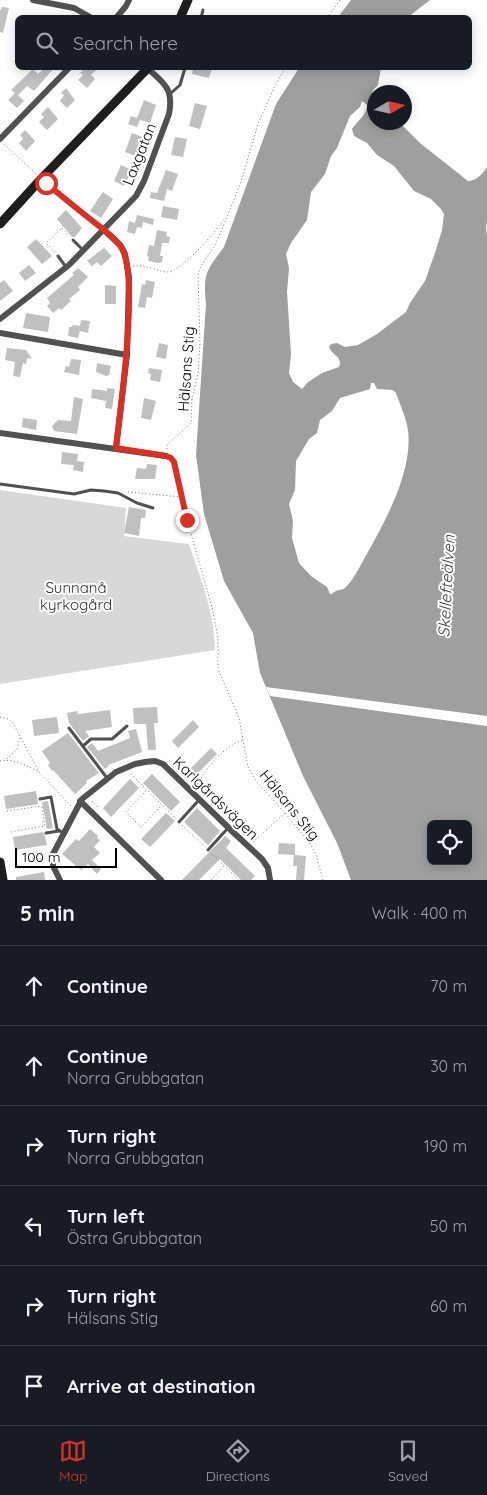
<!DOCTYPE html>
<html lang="en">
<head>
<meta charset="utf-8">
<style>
  :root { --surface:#171b24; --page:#242831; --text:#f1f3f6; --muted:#9ea1a6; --line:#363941; --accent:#d93025 }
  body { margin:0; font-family:Quicksand,sans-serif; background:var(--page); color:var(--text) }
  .controls { position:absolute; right:15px; bottom:15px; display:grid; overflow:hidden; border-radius:8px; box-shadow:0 2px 12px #0003 }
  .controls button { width:45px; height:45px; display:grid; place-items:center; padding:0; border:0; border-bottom:1px solid var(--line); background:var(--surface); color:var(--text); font:25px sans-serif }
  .compass { position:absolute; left:367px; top:85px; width:45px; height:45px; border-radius:50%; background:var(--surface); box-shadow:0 2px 12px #0003; rotate:81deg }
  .scale { position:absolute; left:15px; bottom:12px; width:102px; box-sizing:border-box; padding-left:5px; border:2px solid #000; border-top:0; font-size:14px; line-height:18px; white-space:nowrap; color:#000; -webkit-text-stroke:4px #fff; paint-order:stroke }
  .stop { position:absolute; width:15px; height:15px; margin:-11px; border:4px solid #d93025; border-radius:50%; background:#fff }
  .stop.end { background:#d93025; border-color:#fff; box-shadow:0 1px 5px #0008 }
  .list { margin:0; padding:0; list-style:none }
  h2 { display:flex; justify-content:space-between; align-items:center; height:65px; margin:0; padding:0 20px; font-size:21px }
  h2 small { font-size:16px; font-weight:400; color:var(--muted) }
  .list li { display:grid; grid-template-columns:32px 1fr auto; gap:15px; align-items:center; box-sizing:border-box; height:80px; padding:0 20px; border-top:1px solid var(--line) }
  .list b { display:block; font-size:19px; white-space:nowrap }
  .list p { margin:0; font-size:16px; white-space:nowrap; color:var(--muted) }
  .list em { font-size:16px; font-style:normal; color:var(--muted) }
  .icon { flex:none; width:28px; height:28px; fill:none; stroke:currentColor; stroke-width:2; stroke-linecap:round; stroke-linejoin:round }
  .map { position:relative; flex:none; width:487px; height:880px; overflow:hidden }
  .search { position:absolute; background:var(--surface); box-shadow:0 2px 12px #0003; left:15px; right:15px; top:15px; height:55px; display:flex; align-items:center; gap:12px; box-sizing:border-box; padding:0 18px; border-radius:8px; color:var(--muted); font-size:19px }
  .sheet { height:545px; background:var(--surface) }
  nav { display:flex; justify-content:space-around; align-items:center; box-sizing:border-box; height:70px; border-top:1px solid var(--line); background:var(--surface); font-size:14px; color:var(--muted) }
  nav a { display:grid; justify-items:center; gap:2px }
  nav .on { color:var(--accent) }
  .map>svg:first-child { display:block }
  .green { fill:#d8d8d8 }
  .water { fill:#9f9f9f; fill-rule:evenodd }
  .pier { fill:#fff }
  .building { fill:#c0c0c0 }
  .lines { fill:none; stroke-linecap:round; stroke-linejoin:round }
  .path { stroke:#737373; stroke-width:1; stroke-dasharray:1 2.5; stroke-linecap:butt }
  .lane { stroke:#515151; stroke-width:3 }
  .street { stroke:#515151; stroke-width:6 }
  .secondary { stroke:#1e1e1e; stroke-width:9 }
  .route { stroke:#d93025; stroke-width:6 }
  .labels { text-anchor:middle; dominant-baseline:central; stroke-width:4; stroke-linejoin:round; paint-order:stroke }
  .street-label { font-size:15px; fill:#000; stroke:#fff }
  .park-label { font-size:15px; fill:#2f2f2f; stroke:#fff }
  .water-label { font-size:16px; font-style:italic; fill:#404040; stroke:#fff }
</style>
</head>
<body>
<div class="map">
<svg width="487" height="880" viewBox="0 0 487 880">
  <rect width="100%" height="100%" fill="#fff"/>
  <path class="green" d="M 0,490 L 126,508 L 124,536 L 189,544 C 200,577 215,614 215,650 L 0,684 Z"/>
  <g class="water">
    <polygon points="351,0 430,0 408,17 338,17"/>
    <path d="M 299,68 L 381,68 L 378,85 L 373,90 L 371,100 L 374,102 L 374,122 L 400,123 L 420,143 L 468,181 C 477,180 483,174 487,167 L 487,222 L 486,227 L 487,236 L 487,880 L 351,880 L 337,843 L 303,776 L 260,673 L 253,633 L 224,581 L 204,514 L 196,455 L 206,304 C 203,274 206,271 224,247 L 276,104 ZM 362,101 L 367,105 C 367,115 357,121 352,129 L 354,136 L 367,143 L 377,155 L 394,166 L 414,191 L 431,199 L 441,209 L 444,214 L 442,230 L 435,253 L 425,281 L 410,303 L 406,312 L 377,334 L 358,345 L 345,347 L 337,343 L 331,344 L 329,347 C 332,356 343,356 339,367 L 322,373 L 308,382 L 302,389 L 293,382 L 289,373 L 291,354 L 287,292 L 289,268 L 286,254 L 291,243 L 307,220 L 311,192 L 325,174 L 331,156 L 337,148 L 350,116 L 360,107 ZM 371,383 L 374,383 L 377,389 L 393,390 L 396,393 C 400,405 406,417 408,430 C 413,470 387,518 368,552 C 362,562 354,580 345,588 C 340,591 336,589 332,594 L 330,594 L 327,587 L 311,576 L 299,563 L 292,538 L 293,521 L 289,504 L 295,490 L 296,461 L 309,439 L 317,433 L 320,420 L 332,411 L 340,398 L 370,389 ZM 431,824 L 468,824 L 468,861 L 431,861 Z"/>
  </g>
  <polygon class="pier" points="266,687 487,716 487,726 270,696"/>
  <g class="building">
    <polygon points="2,7 9,8 3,33 0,32 0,11"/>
    <polygon points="45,68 54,68 34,91 27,86 18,95 24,101 17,108 8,100 15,93 11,90 33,69 38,74"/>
    <polygon points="85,68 98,68 91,75 95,79 87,88 78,80 83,75 80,73"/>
    <polygon points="193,68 212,68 209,78 192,74"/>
    <polygon points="66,88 75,100 67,108 60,101 64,95 61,93"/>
    <polygon points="144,100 156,105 150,123 140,120 137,127 128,124 131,116 137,118"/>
    <polygon points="195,103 207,106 200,129 189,126"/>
    <polygon points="48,107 58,119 47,130 39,122 44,117 41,114"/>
    <polygon points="25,130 35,141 26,151 19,143 23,139 20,135"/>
    <polygon points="132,133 145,138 138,157 125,152"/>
    <polygon points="175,137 187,139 183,157 171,155"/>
    <polygon points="121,165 132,170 124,186 114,181"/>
    <polygon points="166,170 178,174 172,191 167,189 164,201 150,198 151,192 157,193"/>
    <polygon points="103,192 113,199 101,218 90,211"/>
    <polygon points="163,206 179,209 177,220 161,217"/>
    <polygon points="66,210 82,228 75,237 72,237 57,219"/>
    <polygon points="137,215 154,219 153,225 143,222 142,228 137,227 135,234 127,232 129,221 135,223"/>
    <polygon points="157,230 167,232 166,236 170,237 169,243 162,243 160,256 163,256 162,262 158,263 148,261 149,257 147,256 149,245 154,246"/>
    <polygon points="36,239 52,256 42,264 27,247"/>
    <polygon points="104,248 112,256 101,266 97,262 92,266 87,261"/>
    <polygon points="29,265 36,273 25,281 19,273"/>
    <polygon points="78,268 88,277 78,287 80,290 69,299 71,301 61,310 59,308 53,313 47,306 50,303 47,298 74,275 72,273"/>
    <polygon points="4,280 13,291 0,301 0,283"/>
    <polygon points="146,280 155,282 152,298 147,297 145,308 138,307 142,284 145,285"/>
    <polygon points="105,285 116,286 116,304 105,304"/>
    <polygon points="26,313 50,317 48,332 23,328"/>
    <polygon points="81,320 90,321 88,333 80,331 78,338 68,336 69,327 72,327 73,325 80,326"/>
    <polygon points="159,343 168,345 166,359 156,357"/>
    <polygon points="7,348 26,350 32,359 27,358 26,364 23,363 20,377 13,376 15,362 5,360"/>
    <polygon points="71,359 81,360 79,375 64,372 66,366 69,367"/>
    <polygon points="97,363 111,366 109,375 106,376 96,372"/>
    <polygon points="149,368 162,370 160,382 150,380 151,374 148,373"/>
    <polygon points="107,388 115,389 112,409 105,408 106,401 91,398 92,389 107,391"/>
    <polygon points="74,397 83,399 77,434 54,431 52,426 58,420 71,421"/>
    <polygon points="144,398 156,401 151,420 141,418"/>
    <polygon points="23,418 37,420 36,430 22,427"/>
    <polygon points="62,452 78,454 77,461 84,462 83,472 73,470 74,465 61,464"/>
    <polygon points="147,464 157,465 155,479 135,479 137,468 146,469"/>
    <polygon points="129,507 146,510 145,518 141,518 139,536 124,533"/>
    <polygon points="157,707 158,723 154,723 156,750 148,750 146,724 134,724 133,708"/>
    <polygon points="110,710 112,727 85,731 89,736 83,741 69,723 67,713 77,711 78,714"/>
    <polygon points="57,717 59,733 34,736 32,720"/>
    <polygon points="193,720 199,727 178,748 172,741"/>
    <polygon points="136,729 142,752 108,765 109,766 105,769 87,747 92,743 98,751 130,738 128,731"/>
    <polygon points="68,733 99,773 86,781 87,783 75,794 53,770 52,771 48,765 50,763 42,751"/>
    <polygon points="211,748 217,754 196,775 190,769"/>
    <polygon points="152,774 180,802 171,811 143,783"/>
    <polygon points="130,779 139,788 111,817 103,808"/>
    <polygon points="36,791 38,804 6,809 4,796"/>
    <polygon points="48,801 53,828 47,829 42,802"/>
    <polygon points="197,808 220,831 208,845 184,822"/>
    <polygon points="166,813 175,821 150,847 141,839"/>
    <polygon points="90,829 98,836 97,838 100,840 94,847 100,853 92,860 101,869 97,874 88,864 81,870 62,854 76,839 79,841"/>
    <polygon points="43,832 45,836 47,845 15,850 13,837"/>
    <polygon points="225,836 231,841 226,848 255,876 251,880 241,880 220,859 199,880 182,880"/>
    <polygon points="279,843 295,844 295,855 306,856 304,880 296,880 297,866 293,866 294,855 278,854"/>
    <polygon points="44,872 45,880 16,880 16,877"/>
  </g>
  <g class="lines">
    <g class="path">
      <polyline points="327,18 340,0"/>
      <polyline points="4,144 36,174"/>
      <polyline points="46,183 97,225"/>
      <polyline points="55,252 46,243 62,228 69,236"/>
      <path d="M 133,266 C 147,264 157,272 168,272 C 181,272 218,229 225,218"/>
      <polyline points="167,449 167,445 191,423 192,399 198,374 200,344 198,274 201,266 215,245 223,227 241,182 259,121 275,86 285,68"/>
      <polyline points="172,460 174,463 187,520 212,607 218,638 218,669 239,718 248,767 256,781 285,813 311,845 316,855 323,880"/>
      <polyline points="128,492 182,497"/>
      <polyline points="0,717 8,719 13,723 39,772 71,806"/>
      <polyline points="7,759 17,749 20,738"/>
      <path d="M 0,761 C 14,758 27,766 39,772"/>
      <polyline points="131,774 176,819"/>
      <path d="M 195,787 C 210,765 217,752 242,740"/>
      <polyline points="146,791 126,812 141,827 161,806"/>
      <polyline points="92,801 99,809"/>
      <polyline points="42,807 45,827"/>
      <polyline points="7,811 42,806"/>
      <polyline points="182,825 205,847"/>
      <polyline points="11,832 44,826"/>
      <polyline points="253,842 285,813"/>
      <polyline points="211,853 239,880"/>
      <polyline points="211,880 224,866"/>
    </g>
    <g class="lane">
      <polyline points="201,18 203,10"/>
      <polyline points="170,94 180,85 185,68"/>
      <polyline points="73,240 83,250"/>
      <polyline points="58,256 66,267"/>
      <polyline points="0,484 74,494 91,490 104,491 118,493 137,503 153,508"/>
      <polyline points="69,728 107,778"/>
      <polyline points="83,746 91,739 112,739 127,726"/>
      <polyline points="40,799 51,797 57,829 63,833"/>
      <polyline points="179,822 199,800"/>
      <polyline points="46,833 59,831"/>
      <polyline points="208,850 228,828"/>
    </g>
    <g class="street">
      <polyline points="33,0 74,8 92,18"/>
      <polyline points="116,18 126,6 129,0"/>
      <polyline points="0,139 69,68"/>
      <polyline points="104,230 121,246 125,254 129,277 127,355 116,448"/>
      <path d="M 0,319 L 69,265 L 136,196 L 144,181 L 169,114 C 174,89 164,83 147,68"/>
      <polyline points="0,333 127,355"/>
      <polyline points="0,433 166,456"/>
      <polyline points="80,801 161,880"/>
      <polyline points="60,880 53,866 53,854 82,799 116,772 135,764 145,762 155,761 163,764 235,834 262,859 268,868 270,880"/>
    </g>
    <g class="secondary">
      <polyline points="180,18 188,0"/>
      <polyline points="0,224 41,179 148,68"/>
      <polyline points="0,862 3,880"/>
    </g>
  </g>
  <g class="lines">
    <path class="route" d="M 46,183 C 60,195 75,207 90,219 C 100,227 114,236 121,247 C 140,274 120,411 116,448 L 166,456 L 171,458 L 174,462 L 187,520"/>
  </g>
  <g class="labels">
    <g class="street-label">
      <text transform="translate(139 154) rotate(-68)">Laxgatan</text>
      <text transform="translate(186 369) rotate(-86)">Hälsans Stig</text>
      <text transform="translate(216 798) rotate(44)">Karlgårdsvägen</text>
      <text transform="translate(290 805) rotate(51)">Hälsans Stig</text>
    </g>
    <g class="park-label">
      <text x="76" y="587">Sunnanå<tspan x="76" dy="17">kyrkogård</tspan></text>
    </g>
    <g class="water-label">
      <text transform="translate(446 586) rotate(-87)">Skellefteälven</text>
    </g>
  </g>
</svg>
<div class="controls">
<button><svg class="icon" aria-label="locate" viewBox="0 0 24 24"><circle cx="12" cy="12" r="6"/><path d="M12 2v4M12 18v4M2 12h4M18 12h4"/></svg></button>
</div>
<svg class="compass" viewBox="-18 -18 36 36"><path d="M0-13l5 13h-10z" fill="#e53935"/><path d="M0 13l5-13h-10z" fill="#9ea1a6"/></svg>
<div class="scale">100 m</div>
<div class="stop" style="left:46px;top:183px"></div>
<div class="stop end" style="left:187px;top:520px"></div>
<div class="search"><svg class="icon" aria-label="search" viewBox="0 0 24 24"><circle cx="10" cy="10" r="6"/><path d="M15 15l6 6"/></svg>Search here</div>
</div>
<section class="sheet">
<h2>5 min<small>Walk · 400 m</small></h2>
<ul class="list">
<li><svg class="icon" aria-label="ahead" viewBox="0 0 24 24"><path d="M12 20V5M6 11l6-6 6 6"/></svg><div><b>Continue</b></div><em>70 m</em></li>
<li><svg class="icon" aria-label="ahead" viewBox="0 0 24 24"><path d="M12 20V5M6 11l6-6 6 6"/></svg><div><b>Continue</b><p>Norra Grubbgatan</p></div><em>30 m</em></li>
<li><svg class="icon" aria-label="right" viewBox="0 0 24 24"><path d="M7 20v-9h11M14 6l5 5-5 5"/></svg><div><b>Turn right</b><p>Norra Grubbgatan</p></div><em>190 m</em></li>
<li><svg class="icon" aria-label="left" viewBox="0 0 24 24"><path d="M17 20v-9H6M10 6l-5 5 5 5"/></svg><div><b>Turn left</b><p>Östra Grubbgatan</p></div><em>50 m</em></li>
<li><svg class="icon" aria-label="right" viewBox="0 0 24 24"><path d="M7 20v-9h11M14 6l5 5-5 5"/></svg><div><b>Turn right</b><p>Hälsans Stig</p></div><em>60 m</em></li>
<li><svg class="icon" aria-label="arrive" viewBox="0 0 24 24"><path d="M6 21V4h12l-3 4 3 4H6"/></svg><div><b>Arrive at destination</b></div></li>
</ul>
</section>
<nav>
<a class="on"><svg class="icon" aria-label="map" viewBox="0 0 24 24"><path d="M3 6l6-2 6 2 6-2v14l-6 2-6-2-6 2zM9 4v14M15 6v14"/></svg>Map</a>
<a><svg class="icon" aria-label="directions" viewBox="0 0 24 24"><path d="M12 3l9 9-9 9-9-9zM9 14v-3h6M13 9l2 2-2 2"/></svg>Directions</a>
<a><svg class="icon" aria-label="saved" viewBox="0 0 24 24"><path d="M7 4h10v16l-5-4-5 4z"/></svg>Saved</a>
</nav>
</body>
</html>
